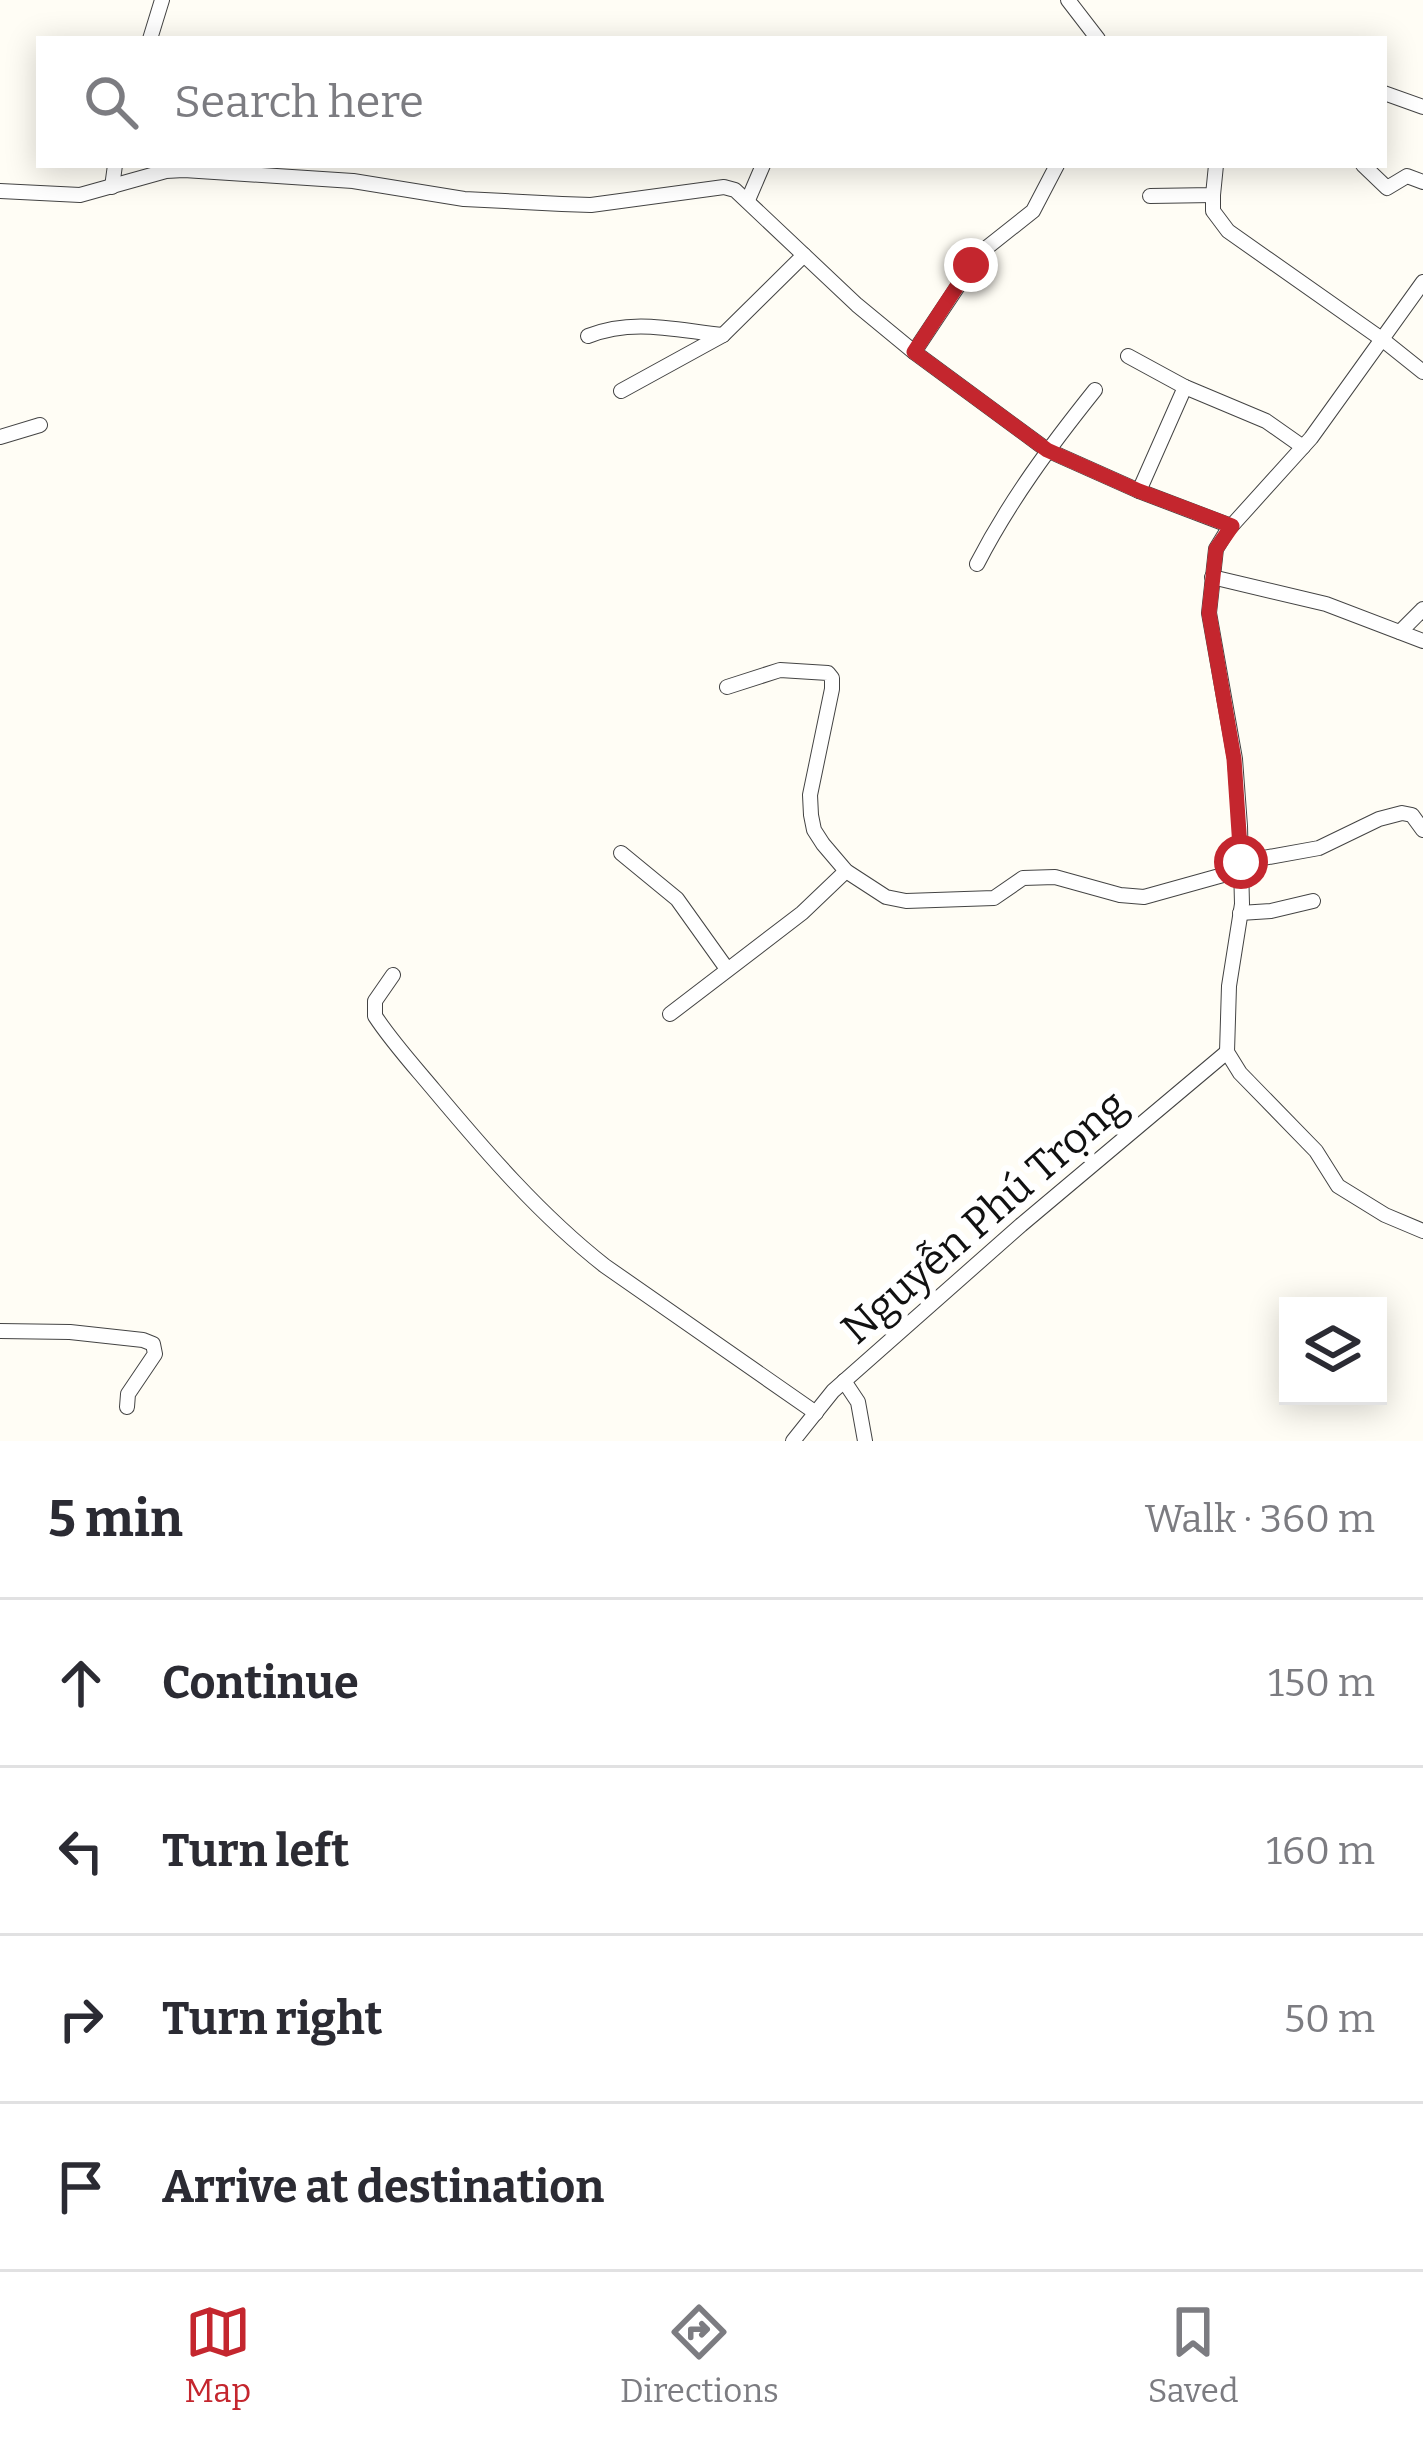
<!DOCTYPE html>
<html lang="en">
<head>
<meta charset="utf-8">
<style>
  :root { --surface:#fff; --page:#f7f7f7; --text:#2b2b33; --muted:#7c7c81; --line:#e1e1e2; --accent:#c4262e }
  body { margin:0; font-family:Bitter,serif; background:var(--page); color:var(--text) }
  .controls { position:absolute; right:36px; bottom:36px; display:grid; overflow:hidden; border-radius:0px; box-shadow:0 6px 30px #0003 }
  .controls button { width:108px; height:108px; display:grid; place-items:center; padding:0; border:0; border-bottom:3px solid var(--line); background:var(--surface); color:var(--text); font:60px sans-serif }
  .stop { position:absolute; width:36px; height:36px; margin:-27px; border:9px solid #c4262e; border-radius:50%; background:#fff }
  .stop.end { background:#c4262e; border-color:#fff; box-shadow:0 3px 12px #0008 }
  .list { margin:0; padding:0; list-style:none }
  h2 { display:flex; justify-content:space-between; align-items:center; height:156px; margin:0; padding:0 48px; font-size:51px }
  h2 small { font-size:39px; font-weight:400; color:var(--muted) }
  .list li { display:grid; grid-template-columns:78px 1fr auto; gap:36px; align-items:center; box-sizing:border-box; height:168px; padding:0 48px; border-top:3px solid var(--line) }
  .list b { display:block; font-size:45px; white-space:nowrap }
  .list em { font-size:39px; font-style:normal; color:var(--muted) }
  .icon { flex:none; width:66px; height:66px; fill:none; stroke:currentColor; stroke-width:2; stroke-linecap:round; stroke-linejoin:round }
  .map { position:relative; flex:none; width:1423px; height:1441px; overflow:hidden }
  .search { position:absolute; background:var(--surface); box-shadow:0 6px 30px #0003; left:36px; right:36px; top:36px; height:132px; display:flex; align-items:center; gap:30px; box-sizing:border-box; padding:0 42px; border-radius:0px; color:var(--muted); font-size:45px }
  .sheet { height:828px; background:var(--surface) }
  nav { display:flex; justify-content:space-around; align-items:center; box-sizing:border-box; height:168px; border-top:3px solid var(--line); background:var(--surface); font-size:33px; color:var(--muted) }
  nav a { display:grid; justify-items:center; gap:6px }
  nav .on { color:var(--accent) }
  .map>svg:first-child { display:block }
  .lines { fill:none; stroke-linecap:round; stroke-linejoin:round }
  .minor-casing { stroke:#444; stroke-width:16 }
  .minor { stroke:#fff; stroke-width:14 }
  .route { stroke:#c4262e; stroke-width:15 }
  .labels { text-anchor:middle; dominant-baseline:central; stroke-width:12; stroke-linejoin:round; paint-order:stroke }
  .street-label { font-size:42px; fill:#111; stroke:#fff }
</style>
</head>
<body>
<div class="map">
<svg width="1423" height="1441" viewBox="0 0 1423 1441">
  <rect width="100%" height="100%" fill="#fffdf5"/>
  <g class="lines">
    <g class="minor-casing">
      <g id="minor">
        <polyline points="1068,0 1098,39"/>
        <polyline points="150,39 162,0"/>
        <polyline points="1384,93 1423,107"/>
        <polyline points="1363,165 1387,188 1407,176 1423,182"/>
        <polyline points="112,187 115,165"/>
        <polyline points="0,191 80,195 166,171 184,170 353,181 464,199 562,204 591,205 724,187 735,190 857,305 914,352 1047,450 1139,491 1231,526"/>
        <polyline points="1213,195 1213,211 1228,231 1383,340 1423,372"/>
        <polyline points="1150,196 1213,195 1216,165"/>
        <polyline points="748,200 763,165"/>
        <polyline points="1423,282 1311,438 1227,531 1216,549 1209,613 1235,759 1240,826 1242,904 1229,986 1227,1052 1240,1073 1316,1151 1338,1186 1385,1215 1423,1231"/>
        <path d="M 588,336 C 633,318 675,330 723,335"/>
        <polyline points="914,352 980,253 1033,211 1057,165"/>
        <polyline points="1128,356 1185,387 1266,421 1303,447"/>
        <polyline points="621,391 723,335 804,255"/>
        <polyline points="0,437 40,425"/>
        <polyline points="1139,491 1185,387"/>
        <path d="M 977,564 C 1010,500 1051,445 1095,390"/>
        <polyline points="1212,577 1326,604 1423,641"/>
        <polyline points="1400,632 1423,609"/>
        <polyline points="727,687 780,670 828,673 832,678 832,689 810,795 811,815 814,830 823,844 846,871 886,897 906,901 994,898 1023,878 1055,877 1120,895 1144,897 1241,870"/>
        <polyline points="621,853 677,899 727,969"/>
        <polyline points="1241,862 1319,848 1379,819 1402,813 1412,815 1423,830"/>
        <polyline points="1240,913 1271,911 1313,901"/>
        <path d="M 393,975 L 375,1001 L 375,1016 C 392,1042 414,1066 434,1090 C 486,1152 540,1215 605,1266 L 816,1413"/>
        <polyline points="670,1014 802,913 846,871"/>
        <polyline points="0,1331 70,1332 143,1340 153,1344 155,1354 128,1394 127,1407"/>
        <polyline points="844,1381 858,1402 865,1441"/>
        <polyline points="793,1441 833,1391 1021,1225 1227,1052"/>
      </g>
    </g>
    <use href="#minor" class="minor"/>
  </g>
  <g class="lines">
    <polyline class="route" points="971,265 914,352 1047,450 1139,491 1232,526 1216,549 1209,613 1234,759 1241,862"/>
  </g>
  <g class="labels">
    <g class="street-label">
      <text transform="translate(984 1217) rotate(-41)">Nguyễn Phú Trọng</text>
    </g>
  </g>
</svg>
<div class="controls">
<button><svg class="icon" aria-label="layers" viewBox="0 0 24 24"><path d="M12 4l9 5-9 5-9-5zM3 14l9 5 9-5"/></svg></button>
</div>
<div class="stop" style="left:1241px;top:862px"></div>
<div class="stop end" style="left:971px;top:265px"></div>
<div class="search"><svg class="icon" aria-label="search" viewBox="0 0 24 24"><circle cx="10" cy="10" r="6"/><path d="M15 15l6 6"/></svg>Search here</div>
</div>
<section class="sheet">
<h2>5 min<small>Walk · 360 m</small></h2>
<ul class="list">
<li><svg class="icon" aria-label="ahead" viewBox="0 0 24 24"><path d="M12 20V5M6 11l6-6 6 6"/></svg><div><b>Continue</b></div><em>150 m</em></li>
<li><svg class="icon" aria-label="left" viewBox="0 0 24 24"><path d="M17 20v-9H6M10 6l-5 5 5 5"/></svg><div><b>Turn left</b></div><em>160 m</em></li>
<li><svg class="icon" aria-label="right" viewBox="0 0 24 24"><path d="M7 20v-9h11M14 6l5 5-5 5"/></svg><div><b>Turn right</b></div><em>50 m</em></li>
<li><svg class="icon" aria-label="arrive" viewBox="0 0 24 24"><path d="M6 21V4h12l-3 4 3 4H6"/></svg><div><b>Arrive at destination</b></div></li>
</ul>
</section>
<nav>
<a class="on"><svg class="icon" aria-label="map" viewBox="0 0 24 24"><path d="M3 6l6-2 6 2 6-2v14l-6 2-6-2-6 2zM9 4v14M15 6v14"/></svg>Map</a>
<a><svg class="icon" aria-label="directions" viewBox="0 0 24 24"><path d="M12 3l9 9-9 9-9-9zM9 14v-3h6M13 9l2 2-2 2"/></svg>Directions</a>
<a><svg class="icon" aria-label="saved" viewBox="0 0 24 24"><path d="M7 4h10v16l-5-4-5 4z"/></svg>Saved</a>
</nav>
</body>
</html>
